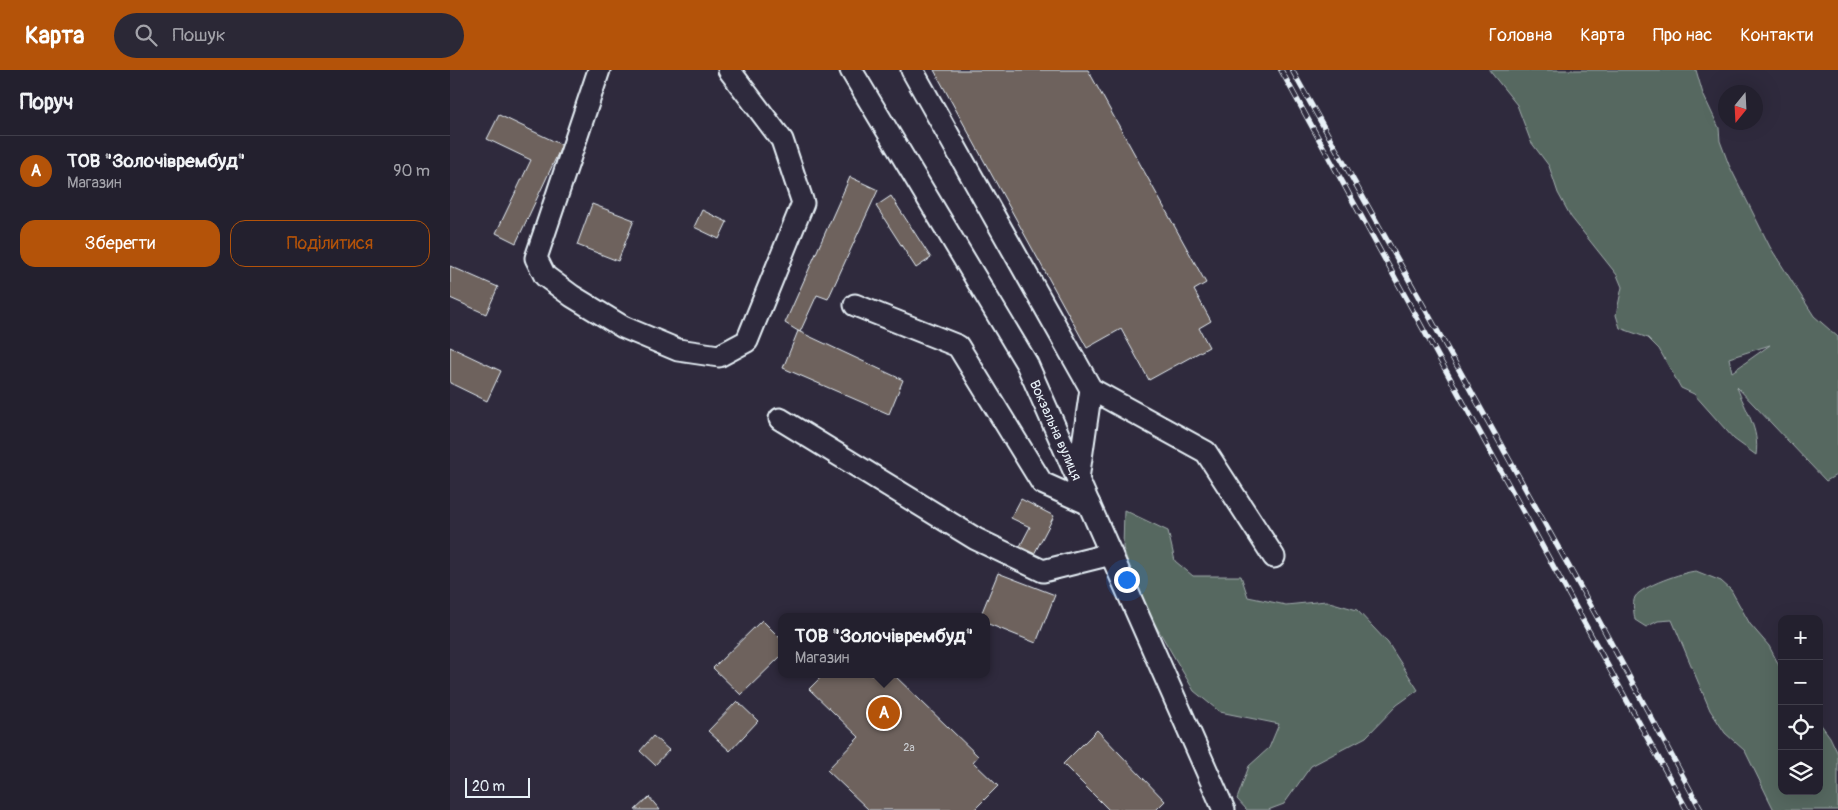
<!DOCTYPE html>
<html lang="uk">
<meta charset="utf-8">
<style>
body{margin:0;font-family:Pangolin,sans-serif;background:#2b2836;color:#f1f3f6}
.controls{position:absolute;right:15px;bottom:15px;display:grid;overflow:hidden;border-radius:10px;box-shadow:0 5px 20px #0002}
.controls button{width:45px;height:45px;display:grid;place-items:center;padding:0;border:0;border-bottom:1px solid #403e4a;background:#23202e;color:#f1f3f6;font:25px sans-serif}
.compass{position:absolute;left:1268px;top:15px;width:45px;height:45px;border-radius:50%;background:#23202e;box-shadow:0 5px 20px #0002;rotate:198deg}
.scale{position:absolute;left:15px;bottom:12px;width:65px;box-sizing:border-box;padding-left:5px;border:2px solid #e8f1f8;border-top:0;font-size:14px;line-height:18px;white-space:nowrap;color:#e8f1f8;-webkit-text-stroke:4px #2f2a3d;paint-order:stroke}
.you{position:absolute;left:676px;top:509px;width:18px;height:18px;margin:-12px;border:4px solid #fff;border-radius:50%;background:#1a73e8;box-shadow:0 0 0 8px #1a73e833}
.badge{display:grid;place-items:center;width:32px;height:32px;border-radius:50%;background:#b45309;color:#fff;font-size:16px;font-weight:700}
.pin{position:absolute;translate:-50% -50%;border:2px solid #fff;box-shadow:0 1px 5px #0006}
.popup{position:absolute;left:328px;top:543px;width:212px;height:65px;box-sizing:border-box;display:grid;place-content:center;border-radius:10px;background:#23202e;filter:drop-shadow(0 1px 4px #0005);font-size:16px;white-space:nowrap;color:#a3a3aa}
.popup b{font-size:19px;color:#f1f3f6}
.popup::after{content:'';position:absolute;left:50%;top:100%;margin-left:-10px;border:10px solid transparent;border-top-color:#23202e}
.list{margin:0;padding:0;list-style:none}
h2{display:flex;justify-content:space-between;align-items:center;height:65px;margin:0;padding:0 20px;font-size:21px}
h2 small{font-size:16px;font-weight:400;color:#a3a3aa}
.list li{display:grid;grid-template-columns:32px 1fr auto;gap:15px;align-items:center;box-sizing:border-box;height:70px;padding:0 20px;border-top:1px solid #403e4a}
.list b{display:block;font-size:19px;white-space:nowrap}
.list p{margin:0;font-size:16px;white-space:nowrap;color:#a3a3aa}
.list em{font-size:16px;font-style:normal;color:#a3a3aa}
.actions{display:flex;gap:10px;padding:15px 20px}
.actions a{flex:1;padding:11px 0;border:1px solid #b45309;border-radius:15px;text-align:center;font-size:18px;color:#b45309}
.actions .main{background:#b45309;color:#fff}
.icon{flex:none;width:28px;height:28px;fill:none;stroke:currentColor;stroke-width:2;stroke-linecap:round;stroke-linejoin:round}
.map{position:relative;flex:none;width:1388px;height:740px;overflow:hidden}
header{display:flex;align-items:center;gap:30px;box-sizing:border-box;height:70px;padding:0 25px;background:#b45309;color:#fff}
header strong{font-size:24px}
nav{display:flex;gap:28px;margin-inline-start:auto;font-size:18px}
.search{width:350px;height:45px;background:#2b2836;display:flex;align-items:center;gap:12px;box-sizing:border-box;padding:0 18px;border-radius:28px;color:#a3a3aa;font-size:19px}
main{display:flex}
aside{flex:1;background:#23202e}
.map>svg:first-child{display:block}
</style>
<header>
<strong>Карта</strong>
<div class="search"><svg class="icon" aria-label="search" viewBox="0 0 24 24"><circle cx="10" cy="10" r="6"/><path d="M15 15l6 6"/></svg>Пошук</div>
<nav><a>Головна</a><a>Карта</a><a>Про нас</a><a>Контакти</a></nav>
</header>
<main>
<aside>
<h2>Поруч<small></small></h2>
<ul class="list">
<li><span class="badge">A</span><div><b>ТОВ &quot;Золочіврембуд&quot;</b><p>Магазин</p></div><em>90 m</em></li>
</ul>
<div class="actions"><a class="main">Зберегти</a><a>Поділитися</a></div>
</aside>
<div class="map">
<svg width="1388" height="740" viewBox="0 0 1388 740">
<rect width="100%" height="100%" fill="#2f2a3d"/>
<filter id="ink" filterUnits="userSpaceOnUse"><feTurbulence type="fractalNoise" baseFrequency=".02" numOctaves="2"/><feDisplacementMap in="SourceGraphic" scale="10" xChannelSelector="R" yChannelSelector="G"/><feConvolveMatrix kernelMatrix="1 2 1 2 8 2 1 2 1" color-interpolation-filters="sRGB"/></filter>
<g filter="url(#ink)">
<g fill="#576860" stroke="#a0acac" fill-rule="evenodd">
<path d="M1039 0H1246L1253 24 1269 58 1270 71 1279 95 1320 177 1364 246 1388 267V404L1376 411 1287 317C1295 340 1310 359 1306 385L1284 369 1244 324 1231 318 1209 279 1198 268 1170 258 1166 245 1172 217 1167 205 1121 147 1108 123 1099 96 1081 72 1067 35ZM1320 275 1282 302 1279 288Z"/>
<polygon points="674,440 718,461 725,491 743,506 791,506 798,527 836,535 876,531 907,540 938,573 968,620 947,635 916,667 861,696 834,734 818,740 797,740 787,729 799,696 819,678 829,654 770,642 744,621 692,532 673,478"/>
<path d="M1246 501 1271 511 1281 520 1300 554 1319 576 1332 601V721H1369V652L1380 667 1388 684V740H1324L1295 681 1275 663 1260 640 1222 550 1208 551 1196 557 1185 550C1184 543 1182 534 1185 527 1192 516 1233 502 1246 501Z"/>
</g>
<g fill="#6e625d" stroke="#e8f1f8">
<polygon points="484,0 638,0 756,213 744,220 761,251 749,258 759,277 699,310 671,259 637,278"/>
<polygon points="49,45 112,75 66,173 46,163 81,90 37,69"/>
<polygon points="400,107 428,120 378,229 367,225 350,262 348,261 335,253"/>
<polygon points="441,126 481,188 466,198 426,136"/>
<polygon points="142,134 184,150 168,191 127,175"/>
<polygon points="252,140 277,152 269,169 244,157"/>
<polygon points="0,196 48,217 36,244 0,228"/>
<polygon points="348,261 453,310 439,344 333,298"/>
<polygon points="0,277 51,301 37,331 0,313"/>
<polygon points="571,429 604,446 582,488 568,480 580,457 561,448"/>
<polygon points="548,503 605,525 586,573 536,553 536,547 530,547"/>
<polygon points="312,550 332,570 332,585 291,625 263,598"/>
<polygon points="374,604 443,604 528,686 523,692 548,716 524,740 419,740 377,700 409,667 359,619"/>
<polygon points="287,631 308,651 280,681 258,661"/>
<polygon points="647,660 715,731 706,740 659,740 613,694"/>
<polygon points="203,666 219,680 205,695 190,681"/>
<polygon points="199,727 210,740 185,740"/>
</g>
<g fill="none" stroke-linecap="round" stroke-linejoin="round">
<defs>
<g id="minor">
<polyline points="149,0 86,188 95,206 122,226 173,257 228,280 269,286 297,271 353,133 332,70 279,0"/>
<polyline points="401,0 577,294 774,740"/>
<polyline points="462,0 641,319 756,382 824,487"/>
<polyline points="405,235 508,276 592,413 639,434"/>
<polyline points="330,349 526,469 593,501 661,484"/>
<polyline points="628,409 641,319"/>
</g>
</defs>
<use href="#minor" stroke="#e8f1f8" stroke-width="25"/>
<use href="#minor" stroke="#2f2a3d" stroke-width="21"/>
<defs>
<g id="rail">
<polyline points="831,0 1237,740"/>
<polyline points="842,0 1147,547 1251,740"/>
</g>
</defs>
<use href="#rail" stroke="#e8f1f8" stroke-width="5.5"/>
<use href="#rail" stroke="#2f2a3d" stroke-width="4" stroke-dasharray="11" stroke-linecap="butt"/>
</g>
</g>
<g text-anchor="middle" stroke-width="5" stroke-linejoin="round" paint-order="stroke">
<g font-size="11" fill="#cacdd1">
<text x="459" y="681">2а</text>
</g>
<g font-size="14" fill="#e8f1f8" stroke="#2f2a3d">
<text transform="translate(606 360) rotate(66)" y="5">Вокзальна вулиця</text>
</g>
</g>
</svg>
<div class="controls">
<button>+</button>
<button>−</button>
<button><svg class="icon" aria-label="locate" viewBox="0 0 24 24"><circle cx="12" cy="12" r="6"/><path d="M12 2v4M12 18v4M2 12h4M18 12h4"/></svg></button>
<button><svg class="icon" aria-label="layers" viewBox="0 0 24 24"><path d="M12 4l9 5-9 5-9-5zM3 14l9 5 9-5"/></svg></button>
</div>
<svg class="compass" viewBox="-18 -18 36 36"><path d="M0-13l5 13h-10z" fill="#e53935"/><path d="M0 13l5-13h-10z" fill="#a3a3aa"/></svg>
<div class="scale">20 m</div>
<div class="you"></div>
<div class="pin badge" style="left:434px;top:643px">A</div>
<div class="popup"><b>ТОВ &quot;Золочіврембуд&quot;</b>Магазин</div>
</div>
</main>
